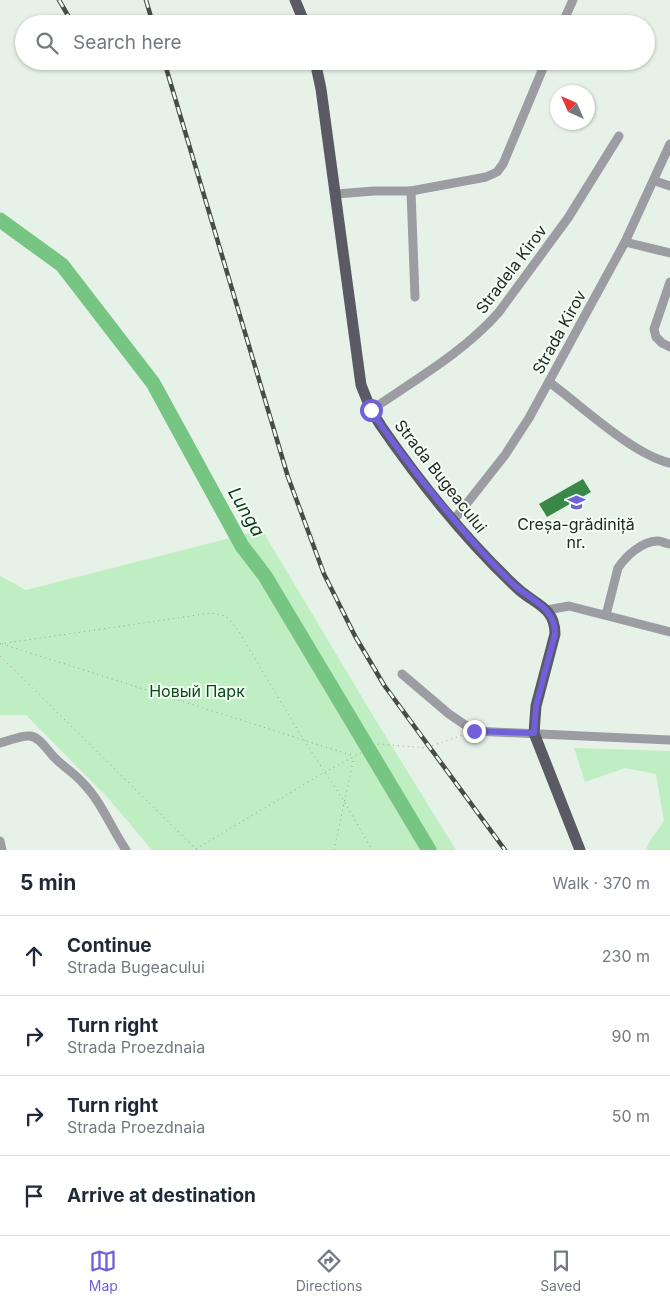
<!DOCTYPE html>
<meta charset="utf-8">
<style>
body{margin:0;font-family:Inter,sans-serif;background:#f6f6f7;color:#1f2937}
.compass{position:absolute;left:550px;top:85px;width:45px;height:45px;border-radius:50%;background:#fff;box-shadow:0 1px 4px #0004;rotate:315deg}
.stop{position:absolute;width:15px;height:15px;margin:-11px;border:4px solid #7061db;border-radius:50%;background:#fff}
.stop.end{background:#7061db;border-color:#fff;box-shadow:0 1px 5px #0008}
.list{margin:0;padding:0;list-style:none}
h2{display:flex;justify-content:space-between;align-items:center;height:65px;margin:0;padding:0 20px;font-size:21px}
h2 small{font-size:16px;font-weight:400;color:#747a83}
.list li{display:grid;grid-template-columns:32px 1fr auto;gap:15px;align-items:center;box-sizing:border-box;height:80px;padding:0 20px;border-top:1px solid #e0e1e3}
.list b{display:block;font-size:19px;white-space:nowrap}
.list p{margin:0;font-size:16px;white-space:nowrap;color:#747a83}
.list em{font-size:16px;font-style:normal;color:#747a83}
.icon{flex:none;width:28px;height:28px;fill:none;stroke:currentColor;stroke-width:2;stroke-linecap:round;stroke-linejoin:round}
.map{position:relative;flex:none;width:670px;height:850px;overflow:hidden}
.search{position:absolute;background:#fff;box-shadow:0 1px 4px #0004;left:15px;right:15px;top:15px;height:55px;display:flex;align-items:center;gap:12px;box-sizing:border-box;padding:0 18px;border-radius:28px;color:#747a83;font-size:19px}
.sheet{height:385px;background:#fff}
nav{display:flex;justify-content:space-around;align-items:center;box-sizing:border-box;height:70px;border-top:1px solid #e0e1e3;background:#fff;font-size:14px;color:#747a83}
nav a{display:grid;justify-items:center;gap:2px}
nav .on{color:#7061db}
.map>svg:first-child{display:block}
</style>
<div class="map">
<svg width="670" height="850" viewBox="0 0 670 850">
<rect width="100%" height="100%" fill="#e6f2e7"/>
<g fill="#beeec2">
<polygon points="262,530 375,719 456,850 152,850 107,797 26,715 0,715 0,576 26,590"/>
<polygon points="574,748 670,751 670,850 646,850 650,841 664,821 656,774 625,768 585,782"/>
</g>
<g fill="none" stroke-linecap="round" stroke-linejoin="round">
<polyline stroke="#77c582" stroke-width="15" points="0,220 62,265 153,383 242,546 265,576 429,850"/>
</g>
<polygon fill="#3a8848" points="583,479 591,492 547,517 539,504"/>
<g fill="none" stroke-linecap="round" stroke-linejoin="round">
<g stroke="#99a299" stroke-width="1" stroke-dasharray="1 4" stroke-linecap="butt">
<polyline points="0,644 211,613 226,616 238,630 303,739 344,801 372,850"/>
<polyline points="2,644 354,756"/>
<polyline points="0,656 197,850"/>
<polyline points="196,849 325,772 378,744 426,748 463,735"/>
<polyline points="334,850 354,757"/>
</g>
<g stroke="#9c9da3" stroke-width="9">
<polyline points="562,24 573,0"/>
<polyline points="655,181 670,186"/>
<polyline points="336,194 374,191 411,191"/>
<polyline points="625,242 670,253"/>
<polyline points="670,282 654,329 656,337 662,343 670,347"/>
<polyline points="415,297 411,191 486,177 497,172 503,164 546,61"/>
<path d="M549 382C582 406 632 454 670 463"/>
<path d="M371 410C415 380 464 352 499 312L568 218 619 136"/>
<polyline points="453,521 505,455 529,418 625,242 670,144"/>
<polyline points="547,610 569,606 670,632"/>
<path d="M606 615 618 568C626 556 642 541 658 541 662 541 666 544 670 544"/>
<polyline points="402,674 449,714 474,731 669,740"/>
<path d="M0 743C9 741 21 735 30 736 40 737 47 750 53 756 62 766 73 772 82 782 101 801 111 828 126 850"/>
<polyline points="0,841 2,850"/>
</g>
<g stroke="#5a5a65" stroke-width="11">
<polyline points="295,0 305,24"/>
<path d="M315 61 321 89 361 385 371 410 381 426C421 484 465 539 516 587 533 604 555 606 555 634L536 706 534 733 580 850"/>
</g>
<defs>
<g id="rail">
<polyline points="59,0 73,24"/>
<polyline points="146,0 153,24"/>
<polyline points="164,61 288,477 324,574 355,636 384,685 505,850"/>
</g>
</defs>
<use href="#rail" stroke="#474c47" stroke-width="4.5"/>
<use href="#rail" stroke="#f3fff4" stroke-width="2.5" stroke-dasharray="8" stroke-linecap="butt"/>
</g>
<g fill="none" stroke-linecap="round" stroke-linejoin="round">
<path stroke="#7061db" stroke-width="6" d="M371 410C386 434 403 456 420 478 450 516 479 551 513 584 531 601 555 606 555 634L536 706 534 733 474 731"/>
</g>
<defs>
<symbol id="school-bare" viewBox="-9 -9 18 18"><path d="M0-5L7-2L0 1L-7-2ZM-4 1L0 2.5L4 1V4Q0 6-4 4Z" fill="#7061db" stroke="#f3fff4" stroke-width="2.5" paint-order="stroke"/></symbol>
</defs>
<g fill-rule="evenodd">
<use href="#school-bare" x="564" y="490" width="25" height="25"/>
</g>
<g text-anchor="middle" stroke-width="4" stroke-linejoin="round" paint-order="stroke">
<g font-size="16" fill="#252925" stroke="#f3fff4">
<text transform="translate(511 269) rotate(-53)" y="6">Stradela Kirov</text>
<text transform="translate(559 332) rotate(-61)" y="6">Strada Kirov</text>
<text transform="translate(441 476) rotate(52)" y="6">Strada Bugeacului</text>
</g>
<g font-size="16" fill="#252925" stroke="#f3fff4">
<text x="576" y="530">Creșa-grădiniță<tspan x="576" dy="18">nr.</tspan></text>
</g>
<g font-size="16" fill="#10481d" stroke="#f3fff4">
<text x="197" y="697">Новый Парк</text>
</g>
<g font-size="18" font-style="italic" fill="#123318" stroke="#f3fff4">
<text transform="translate(246 512) rotate(60)" y="6">Lunga</text>
</g>
</g>
</svg>
<svg class="compass" viewBox="-18 -18 36 36"><path d="M0-13l5 13h-10z" fill="#e53935"/><path d="M0 13l5-13h-10z" fill="#747a83"/></svg>
<div class="stop" style="left:371px;top:410px"></div>
<div class="stop end" style="left:474px;top:731px"></div>
<div class="search"><svg class="icon" aria-label="search" viewBox="0 0 24 24"><circle cx="10" cy="10" r="6"/><path d="M15 15l6 6"/></svg>Search here</div>
</div>
<section class="sheet">
<h2>5 min<small>Walk · 370 m</small></h2>
<ul class="list">
<li><svg class="icon" aria-label="ahead" viewBox="0 0 24 24"><path d="M12 20V5M6 11l6-6 6 6"/></svg><div><b>Continue</b><p>Strada Bugeacului</p></div><em>230 m</em></li>
<li><svg class="icon" aria-label="right" viewBox="0 0 24 24"><path d="M7 20v-9h11M14 6l5 5-5 5"/></svg><div><b>Turn right</b><p>Strada Proezdnaia</p></div><em>90 m</em></li>
<li><svg class="icon" aria-label="right" viewBox="0 0 24 24"><path d="M7 20v-9h11M14 6l5 5-5 5"/></svg><div><b>Turn right</b><p>Strada Proezdnaia</p></div><em>50 m</em></li>
<li><svg class="icon" aria-label="arrive" viewBox="0 0 24 24"><path d="M6 21V4h12l-3 4 3 4H6"/></svg><div><b>Arrive at destination</b></div></li>
</ul>
</section>
<nav>
<a class="on"><svg class="icon" aria-label="map" viewBox="0 0 24 24"><path d="M3 6l6-2 6 2 6-2v14l-6 2-6-2-6 2zM9 4v14M15 6v14"/></svg>Map</a>
<a><svg class="icon" aria-label="directions" viewBox="0 0 24 24"><path d="M12 3l9 9-9 9-9-9zM9 14v-3h6M13 9l2 2-2 2"/></svg>Directions</a>
<a><svg class="icon" aria-label="saved" viewBox="0 0 24 24"><path d="M7 4h10v16l-5-4-5 4z"/></svg>Saved</a>
</nav>
